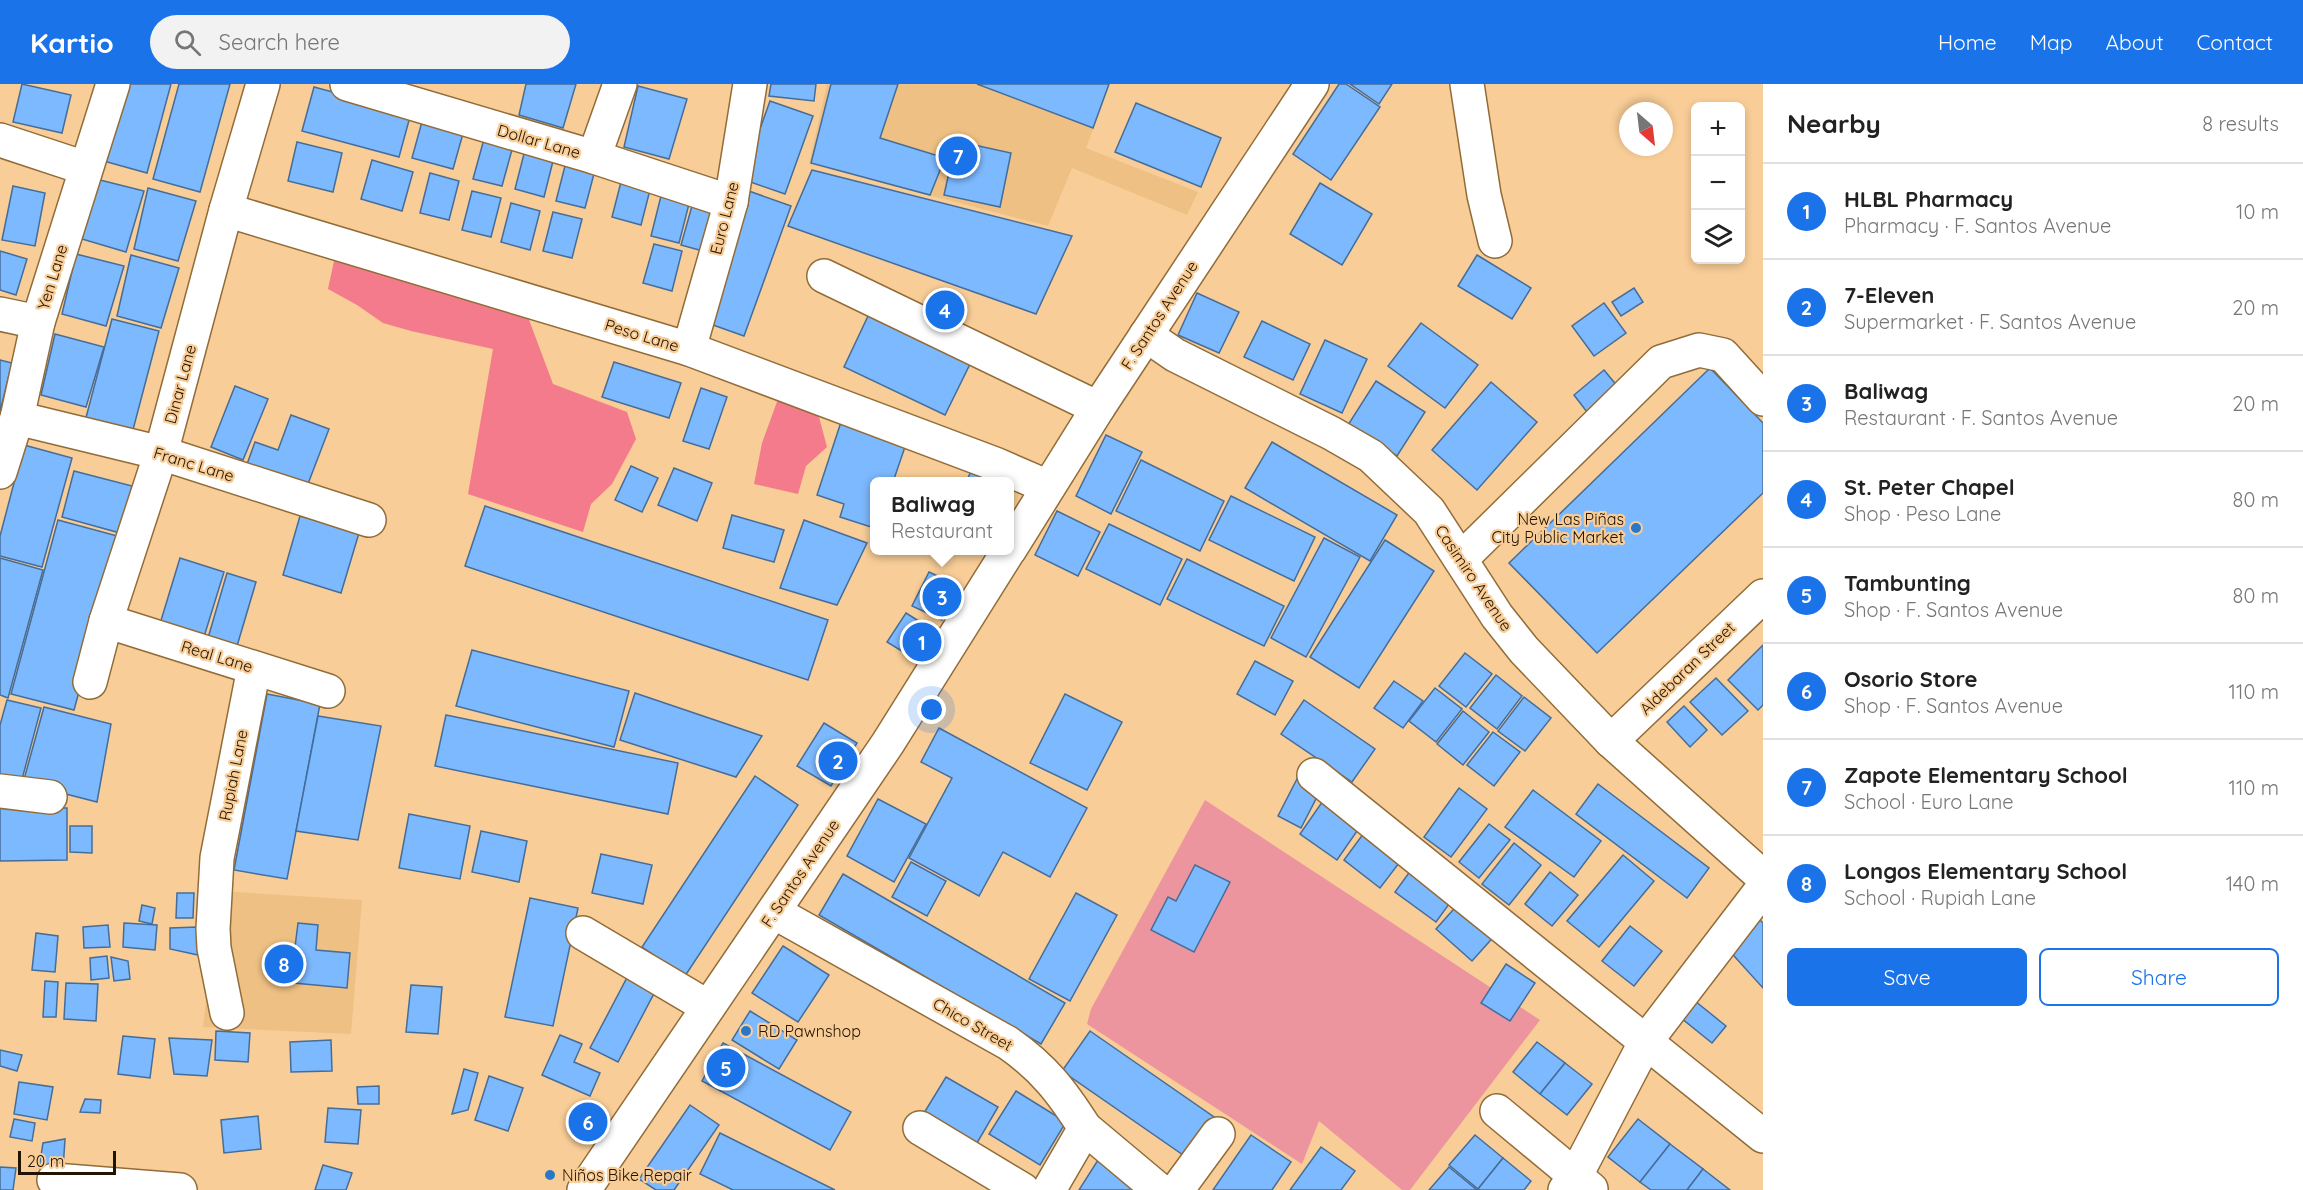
<!DOCTYPE html>
<meta charset="utf-8">
<style>
body{margin:0;font-family:Quicksand,sans-serif;background:#f2f2f2;color:#222}
.controls{position:absolute;right:18px;top:18px;display:grid;overflow:hidden;border-radius:9px;box-shadow:0 3px 9px #0003}
.controls button{width:54px;height:54px;display:grid;place-items:center;padding:0;border:0;border-bottom:2px solid #e0e0e0;background:#fff;color:#222;font:30px sans-serif}
.compass{position:absolute;left:1619px;top:18px;width:54px;height:54px;border-radius:50%;background:#fff;box-shadow:0 3px 9px #0003;rotate:152deg}
.scale{position:absolute;left:18px;bottom:15px;width:98px;box-sizing:border-box;padding-left:6px;border:3px solid #231301;border-top:0;font-size:16px;line-height:21px;white-space:nowrap;color:#231301;-webkit-text-stroke:4px #f8cd97;paint-order:stroke}
.you{position:absolute;left:932px;top:626px;width:21px;height:21px;margin:-15px;border:4px solid #fff;border-radius:50%;background:#1a73e8;box-shadow:0 0 0 9px #1a73e833}
.badge{display:grid;place-items:center;width:39px;height:39px;border-radius:50%;background:#1a73e8;color:#fff;font-size:20px;font-weight:700}
.pin{position:absolute;translate:-50% -50%;border:3px solid #fff;box-shadow:0 2px 6px #0006}
.popup{position:absolute;left:870px;top:393px;width:144px;height:78px;box-sizing:border-box;display:grid;place-content:center;border-radius:9px;background:#fff;filter:drop-shadow(0 2px 4px #0005);font-size:20px;white-space:nowrap;color:#767676}
.popup b{font-size:22px;color:#222}
.popup::after{content:'';position:absolute;left:50%;top:100%;margin-left:-12px;border:12px solid transparent;border-top-color:#fff}
.list{margin:0;padding:0;list-style:none}
h2{display:flex;justify-content:space-between;align-items:center;height:78px;margin:0;padding:0 24px;font-size:26px}
h2 small{font-size:20px;font-weight:400;color:#767676}
.list li{display:grid;grid-template-columns:39px 1fr auto;gap:18px;align-items:center;box-sizing:border-box;height:96px;padding:0 24px;border-top:2px solid #e0e0e0}
.list b{display:block;font-size:22px;white-space:nowrap}
.list p{margin:0;font-size:20px;white-space:nowrap;color:#767676}
.list em{font-size:20px;font-style:normal;color:#767676}
.actions{display:flex;gap:12px;padding:18px 24px}
.actions a{flex:1;padding:14px 0;border:2px solid #1a73e8;border-radius:9px;text-align:center;font-size:21px;color:#1a73e8}
.actions .main{background:#1a73e8;color:#fff}
.icon{flex:none;width:33px;height:33px;fill:none;stroke:currentColor;stroke-width:2;stroke-linecap:round;stroke-linejoin:round}
.map{position:relative;flex:none;width:1763px;height:1106px;overflow:hidden}
header{display:flex;align-items:center;gap:36px;box-sizing:border-box;height:84px;padding:0 30px;background:#1a73e8;color:#fff}
header strong{font-size:28px}
nav{display:flex;gap:33px;margin-inline-start:auto;font-size:21px}
.search{width:420px;height:54px;background:#f2f2f2;display:flex;align-items:center;gap:15px;box-sizing:border-box;padding:0 21px;border-radius:33px;color:#767676;font-size:22px}
main{display:flex}
aside{flex:1;background:#fff}
.map>svg:first-child{display:block}
</style>
<header>
<strong>Kartio</strong>
<div class="search"><svg class="icon" aria-label="search" viewBox="0 0 24 24"><circle cx="10" cy="10" r="6"/><path d="M15 15l6 6"/></svg>Search here</div>
<nav><a>Home</a><a>Map</a><a>About</a><a>Contact</a></nav>
</header>
<main>
<div class="map">
<svg width="1763" height="1106" viewBox="0 0 1763 1106">
<rect width="100%" height="100%" fill="#f8cd97"/>
<g fill="#efc083">
<polygon points="827,0 1110,0 1086,64 1198,108 1187,131 1072,84 1048,142 809,80"/>
<polygon points="219,807 362,816 351,950 203,943"/>
</g>
<polygon fill="#ed959e" points="1205,716 1540,936 1410,1106 1402,1106 1319,1037 1302,1080 1087,940 1091,925"/>
<g fill="#f37b8c">
<polygon points="336,168 525,225 553,300 627,328 636,355 612,400 591,420 583,448 468,410 493,265 411,247 383,239 357,221 328,205"/>
<polygon points="778,315 816,322 827,363 806,382 798,410 754,400 762,359"/>
</g>
<g fill="#7db9fe" stroke="#456d9a" stroke-width="1.5">
<polygon points="22,0 71,11 62,49 13,38"/>
<polygon points="120,0 171,0 147,89 100,76"/>
<polygon points="179,0 230,0 200,108 153,95"/>
<polygon points="526,0 576,0 563,44 519,31"/>
<polygon points="771,0 816,0 814,17 769,12"/>
<polygon points="831,0 898,0 880,54 945,74 930,111 811,79"/>
<polygon points="977,0 1109,0 1093,44"/>
<polygon points="1339,0 1346,0 1380,23 1331,96 1293,70"/>
<polygon points="1350,0 1392,0 1379,20"/>
<polygon points="638,2 687,15 669,75 624,63"/>
<polygon points="314,3 411,29 399,73 302,47"/>
<polygon points="770,17 813,32 785,110 742,95"/>
<polygon points="1136,19 1221,54 1201,103 1115,68"/>
<polygon points="423,34 464,46 453,85 412,74"/>
<polygon points="484,55 513,62 502,102 473,95"/>
<polygon points="956,57 1011,69 1000,123 944,111"/>
<polygon points="297,58 342,69 333,108 288,97"/>
<polygon points="525,66 554,73 544,113 515,105"/>
<polygon points="372,76 413,88 402,127 361,115"/>
<polygon points="566,78 595,86 585,124 556,117"/>
<polygon points="812,86 1072,152 1036,230 788,142"/>
<polygon points="430,89 459,97 449,136 420,129"/>
<polygon points="622,94 651,102 641,141 612,133"/>
<polygon points="96,95 144,107 126,168 82,155"/>
<polygon points="1320,99 1372,130 1342,181 1290,150"/>
<polygon points="13,102 45,109 35,162 2,156"/>
<polygon points="148,104 196,117 178,177 134,165"/>
<polygon points="746,106 791,122 744,252 699,236"/>
<polygon points="472,107 501,114 491,153 462,146"/>
<polygon points="661,112 689,120 679,159 651,152"/>
<polygon points="511,119 540,127 530,166 501,158"/>
<polygon points="692,122 720,129 710,169 681,161"/>
<polygon points="553,128 582,135 572,174 543,167"/>
<polygon points="654,160 682,167 672,207 643,199"/>
<polygon points="0,167 27,175 16,211 0,206"/>
<polygon points="76,170 124,182 106,242 62,230"/>
<polygon points="131,171 179,184 161,244 117,232"/>
<polygon points="1477,171 1531,204 1512,235 1458,202"/>
<polygon points="1634,204 1643,218 1621,232 1612,218"/>
<polygon points="1197,209 1239,228 1219,269 1178,251"/>
<polygon points="1604,219 1626,249 1594,272 1572,242"/>
<polygon points="869,230 971,278 945,331 844,283"/>
<polygon points="112,235 159,247 130,357 83,345"/>
<polygon points="1262,237 1310,260 1293,296 1244,273"/>
<polygon points="1421,239 1478,281 1445,324 1388,282"/>
<polygon points="55,250 104,263 86,323 41,311"/>
<polygon points="1325,256 1367,275 1342,329 1300,310"/>
<polygon points="0,276 12,279 0,328"/>
<polygon points="614,278 681,299 669,334 602,313"/>
<polygon points="1710,284 1763,339 1763,409 1597,569 1509,479"/>
<polygon points="1604,286 1618,303 1587,328 1574,311"/>
<polygon points="1376,297 1425,328 1397,372 1348,341"/>
<polygon points="1491,298 1537,338 1477,406 1432,366"/>
<polygon points="235,302 268,315 243,376 211,363"/>
<polygon points="701,304 727,313 709,365 683,357"/>
<polygon points="291,331 329,345 306,405 246,383 255,358 278,366"/>
<polygon points="842,335 907,357 893,398 874,398 874,444 840,433 844,420 817,411"/>
<polygon points="1106,351 1142,368 1111,430 1076,412"/>
<polygon points="1272,358 1397,431 1370,477 1245,404"/>
<polygon points="24,361 72,374 42,483 0,472 0,452"/>
<polygon points="1141,376 1224,417 1200,467 1116,427"/>
<polygon points="974,381 1008,398 966,398"/>
<polygon points="631,382 658,394 642,428 615,416"/>
<polygon points="674,384 712,399 697,437 658,421"/>
<polygon points="74,387 132,402 120,449 62,433"/>
<polygon points="1231,412 1315,453 1294,497 1209,456"/>
<polygon points="485,422 828,536 808,596 465,482"/>
<polygon points="1057,427 1100,448 1078,492 1035,471"/>
<polygon points="732,431 784,446 774,478 723,464"/>
<polygon points="300,432 359,449 341,509 283,491"/>
<polygon points="58,436 121,453 74,626 11,610"/>
<polygon points="804,436 867,459 837,521 780,504"/>
<polygon points="1109,440 1182,475 1160,521 1086,485"/>
<polygon points="1324,454 1360,473 1306,573 1271,554"/>
<polygon points="1385,456 1434,487 1359,604 1310,573"/>
<polygon points="0,474 43,486 8,614 0,611"/>
<polygon points="180,474 224,488 203,556 159,543"/>
<polygon points="1187,475 1284,522 1264,562 1167,515"/>
<polygon points="929,488 959,502 942,536 912,522"/>
<polygon points="227,489 256,498 237,562 208,554"/>
<polygon points="906,529 936,548 918,577 887,558"/>
<polygon points="1763,561 1763,621 1758,626 1728,596"/>
<polygon points="472,566 629,607 614,663 456,622"/>
<polygon points="1465,569 1492,590 1466,623 1439,602"/>
<polygon points="1255,577 1293,597 1275,631 1237,610"/>
<polygon points="1496,591 1522,612 1497,645 1470,624"/>
<polygon points="1716,594 1748,627 1722,651 1690,618"/>
<polygon points="1394,597 1423,617 1403,644 1374,624"/>
<polygon points="1435,604 1462,625 1436,658 1409,637"/>
<polygon points="635,609 762,652 736,693 620,656"/>
<polygon points="267,610 320,620 287,795 234,786"/>
<polygon points="1065,610 1122,638 1087,706 1030,679"/>
<polygon points="1524,613 1551,634 1525,667 1498,647"/>
<polygon points="7,616 41,624 21,699 0,693 0,641"/>
<polygon points="1304,616 1375,665 1352,698 1281,650"/>
<polygon points="1684,622 1707,646 1690,663 1667,638"/>
<polygon points="44,623 111,640 97,718 23,699"/>
<polygon points="1463,627 1489,648 1463,681 1437,660"/>
<polygon points="446,631 678,679 668,730 435,682"/>
<polygon points="318,632 381,642 358,756 296,747"/>
<polygon points="824,639 857,659 831,702 797,682"/>
<polygon points="939,644 1087,724 1050,793 1003,768 979,812 909,774 952,694 921,678"/>
<polygon points="1493,648 1520,668 1494,702 1467,681"/>
<polygon points="755,692 798,721 685,892 642,863"/>
<polygon points="1297,695 1320,707 1301,744 1278,732"/>
<polygon points="1598,700 1709,784 1687,814 1576,730"/>
<polygon points="1459,704 1487,725 1451,773 1424,753"/>
<polygon points="1533,706 1601,757 1574,793 1505,743"/>
<polygon points="1327,711 1364,737 1337,776 1300,750"/>
<polygon points="878,715 926,740 894,798 847,772"/>
<polygon points="0,724 67,724 67,776 0,777"/>
<polygon points="409,730 470,742 460,795 399,784"/>
<polygon points="1489,740 1510,756 1479,794 1459,778"/>
<polygon points="70,742 92,742 92,769 70,768"/>
<polygon points="1369,742 1406,770 1380,804 1344,776"/>
<polygon points="481,747 527,757 519,798 472,788"/>
<polygon points="1514,759 1541,781 1509,821 1482,800"/>
<polygon points="601,770 652,781 643,820 592,809"/>
<polygon points="1623,771 1654,797 1599,863 1567,837"/>
<polygon points="911,778 946,797 927,832 892,813"/>
<polygon points="1195,781 1230,798 1194,868 1151,846 1168,813 1176,817"/>
<polygon points="1411,786 1452,816 1436,838 1395,808"/>
<polygon points="1550,788 1578,811 1552,842 1525,820"/>
<polygon points="843,790 1065,919 1041,960 819,831"/>
<polygon points="177,809 194,809 193,834 176,834"/>
<polygon points="1076,809 1117,831 1070,917 1029,895"/>
<polygon points="530,814 578,824 553,942 505,933"/>
<polygon points="1461,817 1497,849 1472,877 1436,845"/>
<polygon points="142,821 155,824 152,840 139,837"/>
<polygon points="1758,834 1763,839 1763,904 1726,863"/>
<polygon points="124,839 157,841 155,866 123,863"/>
<polygon points="298,839 318,841 316,866 350,869 347,904 283,898 287,862 295,863"/>
<polygon points="108,841 110,863 84,864 83,843"/>
<polygon points="1630,842 1662,867 1634,902 1602,877"/>
<polygon points="197,843 198,871 170,865 170,844"/>
<polygon points="36,849 58,852 55,888 32,886"/>
<polygon points="783,862 829,891 798,938 752,909"/>
<polygon points="107,872 109,894 91,896 90,874"/>
<polygon points="111,873 128,877 130,895 114,897"/>
<polygon points="1506,880 1535,899 1510,937 1481,919"/>
<polygon points="631,886 659,900 618,978 590,964"/>
<polygon points="45,897 58,898 56,933 43,933"/>
<polygon points="66,899 98,900 96,937 64,935"/>
<polygon points="411,901 442,903 438,950 406,948"/>
<polygon points="1690,913 1726,942 1712,959 1676,930"/>
<polygon points="750,927 797,956 779,985 732,956"/>
<polygon points="216,947 250,949 248,978 215,976"/>
<polygon points="1090,947 1214,1033 1186,1073 1062,987"/>
<polygon points="560,951 582,960 574,978 600,989 590,1012 542,991"/>
<polygon points="123,952 155,955 150,994 118,990"/>
<polygon points="169,954 212,956 207,992 174,990"/>
<polygon points="331,956 332,987 291,988 290,958"/>
<polygon points="1537,958 1565,979 1540,1010 1513,988"/>
<polygon points="723,959 851,1028 830,1066 702,997"/>
<polygon points="0,966 22,971 17,987 0,982"/>
<polygon points="1565,979 1592,1000 1567,1031 1540,1010"/>
<polygon points="464,985 478,989 468,1026 452,1030"/>
<polygon points="489,992 523,1004 508,1047 475,1036"/>
<polygon points="946,993 998,1023 977,1059 924,1029"/>
<polygon points="19,998 53,1003 47,1036 14,1030"/>
<polygon points="379,1002 379,1020 358,1020 357,1003"/>
<polygon points="1016,1007 1066,1038 1040,1081 989,1050"/>
<polygon points="85,1015 101,1016 100,1029 80,1028"/>
<polygon points="690,1021 719,1041 674,1106 656,1106 639,1095"/>
<polygon points="328,1024 361,1026 358,1060 325,1058"/>
<polygon points="258,1032 261,1065 224,1069 221,1036"/>
<polygon points="14,1035 35,1039 32,1057 10,1053"/>
<polygon points="1638,1035 1670,1060 1640,1098 1608,1073"/>
<polygon points="720,1049 835,1106 733,1106 700,1090"/>
<polygon points="1251,1051 1291,1078 1272,1106 1213,1106"/>
<polygon points="1475,1051 1503,1074 1478,1105 1449,1081"/>
<polygon points="65,1055 63,1085 39,1084 43,1059"/>
<polygon points="1670,1060 1703,1085 1687,1106 1651,1106 1640,1098"/>
<polygon points="1321,1063 1355,1087 1341,1106 1290,1106"/>
<polygon points="1503,1074 1531,1097 1524,1106 1480,1106 1478,1105"/>
<polygon points="1098,1076 1143,1106 1079,1106"/>
<polygon points="323,1081 352,1089 346,1106 315,1106"/>
<polygon points="0,1083 16,1084 13,1106 0,1106"/>
<polygon points="1449,1083 1477,1106 1429,1106"/>
<polygon points="1703,1085 1730,1106 1687,1106"/>
</g>
<g fill="none" stroke-linecap="round" stroke-linejoin="round">
<defs>
<g id="minor">
<polyline points="347,0 594,73 731,118"/>
<polyline points="1467,0 1484,111 1495,157"/>
<polyline points="0,56 85,84"/>
<polyline points="594,73 620,0"/>
<polyline points="226,126 689,265 995,380 1048,403"/>
<polyline points="824,192 1098,324"/>
<polyline points="0,230 38,238"/>
<polyline points="1146,251 1175,271 1331,349 1371,372 1429,427 1497,532 1524,566 1611,657 1763,793"/>
<polyline points="689,265 731,118 750,0"/>
<polyline points="17,334 161,369 369,436"/>
<polyline points="0,388 17,334 38,238 113,0"/>
<polyline points="1010,465 1098,324 1312,0"/>
<polyline points="1461,475 1661,278 1699,266 1723,271 1763,315"/>
<polyline points="106,537 328,607"/>
<polyline points="90,598 106,537 161,369 226,126 263,0"/>
<polyline points="1611,657 1763,512"/>
<polyline points="1314,691 1763,1052"/>
<polyline points="0,707 50,713"/>
<path d="M774 828 1008 959C1044 984 1062 1008 1085 1044L1049 1106"/>
<polyline points="583,849 708,923"/>
<polyline points="227,929 214,864 213,845 217,774 254,584"/>
<polyline points="1497,1027 1591,1105"/>
<polyline points="920,1044 1023,1106"/>
<polyline points="1085,1044 1159,1106"/>
<polyline points="54,1096 180,1106"/>
<polyline points="584,1106 888,659 1009,466"/>
<polyline points="1177,1106 1218,1050"/>
<polyline points="1565,1106 1576,1091 1646,957 1763,804"/>
</g>
</defs>
<use href="#minor" stroke="#926c38" stroke-width="36"/>
<use href="#minor" stroke="#fff" stroke-width="33"/>
</g>
<g fill="#2b77c7" stroke="#f8cd97" stroke-width="2">
<circle cx="1636" cy="444" r="6"/>
<circle cx="746" cy="947" r="6"/>
<circle cx="550" cy="1091" r="6"/>
</g>
<g text-anchor="middle" stroke-width="4.5" stroke-linejoin="round" paint-order="stroke">
<g font-size="16" fill="#231301" stroke="#f8cd97">
<text transform="translate(539 57) rotate(16)" y="6">Dollar Lane</text>
<text transform="translate(724 134) rotate(-76)" y="6">Euro Lane</text>
<text transform="translate(52 193) rotate(-73)" y="6">Yen Lane</text>
<text transform="translate(1159 231) rotate(-57)" y="6">F. Santos Avenue</text>
<text transform="translate(642 251) rotate(17)" y="6">Peso Lane</text>
<text transform="translate(180 300) rotate(-75)" y="6">Dinar Lane</text>
<text transform="translate(194 380) rotate(17)" y="6">Franc Lane</text>
<text transform="translate(1474 494) rotate(56)" y="6">Casimiro Avenue</text>
<text transform="translate(217 572) rotate(17)" y="6">Real Lane</text>
<text transform="translate(1687 584) rotate(-44)" y="6">Aldebaran Street</text>
<text transform="translate(233 691) rotate(-79)" y="6">Rupiah Lane</text>
<text transform="translate(800 789) rotate(-56)" y="6">F. Santos Avenue</text>
<text transform="translate(973 940) rotate(30)" y="6">Chico Street</text>
</g>
<g font-size="16" fill="#231301" stroke="#f8cd97" text-anchor="start">
<text x="1624" y="441" text-anchor="end">New Las Piñas<tspan x="1624" dy="18">City Public Market</tspan></text>
<text x="758" y="953">RD Pawnshop</text>
<text x="562" y="1097">Niños Bike Repair</text>
</g>
</g>
</svg>
<div class="controls">
<button>+</button>
<button>−</button>
<button><svg class="icon" aria-label="layers" viewBox="0 0 24 24"><path d="M12 4l9 5-9 5-9-5zM3 14l9 5 9-5"/></svg></button>
</div>
<svg class="compass" viewBox="-18 -18 36 36"><path d="M0-13l5 13h-10z" fill="#e53935"/><path d="M0 13l5-13h-10z" fill="#767676"/></svg>
<div class="scale">20 m</div>
<div class="you"></div>
<div class="pin badge" style="left:922px;top:558px">1</div>
<div class="pin badge" style="left:838px;top:677px">2</div>
<div class="pin badge" style="left:942px;top:513px">3</div>
<div class="popup"><b>Baliwag</b>Restaurant</div>
<div class="pin badge" style="left:945px;top:226px">4</div>
<div class="pin badge" style="left:726px;top:984px">5</div>
<div class="pin badge" style="left:588px;top:1038px">6</div>
<div class="pin badge" style="left:958px;top:72px">7</div>
<div class="pin badge" style="left:284px;top:880px">8</div>
</div>
<aside>
<h2>Nearby<small>8 results</small></h2>
<ul class="list">
<li><span class="badge">1</span><div><b>HLBL Pharmacy</b><p>Pharmacy · F. Santos Avenue</p></div><em>10 m</em></li>
<li><span class="badge">2</span><div><b>7-Eleven</b><p>Supermarket · F. Santos Avenue</p></div><em>20 m</em></li>
<li><span class="badge">3</span><div><b>Baliwag</b><p>Restaurant · F. Santos Avenue</p></div><em>20 m</em></li>
<li><span class="badge">4</span><div><b>St. Peter Chapel</b><p>Shop · Peso Lane</p></div><em>80 m</em></li>
<li><span class="badge">5</span><div><b>Tambunting</b><p>Shop · F. Santos Avenue</p></div><em>80 m</em></li>
<li><span class="badge">6</span><div><b>Osorio Store</b><p>Shop · F. Santos Avenue</p></div><em>110 m</em></li>
<li><span class="badge">7</span><div><b>Zapote Elementary School</b><p>School · Euro Lane</p></div><em>110 m</em></li>
<li><span class="badge">8</span><div><b>Longos Elementary School</b><p>School · Rupiah Lane</p></div><em>140 m</em></li>
</ul>
<div class="actions"><a class="main">Save</a><a>Share</a></div>
</aside>
</main>
